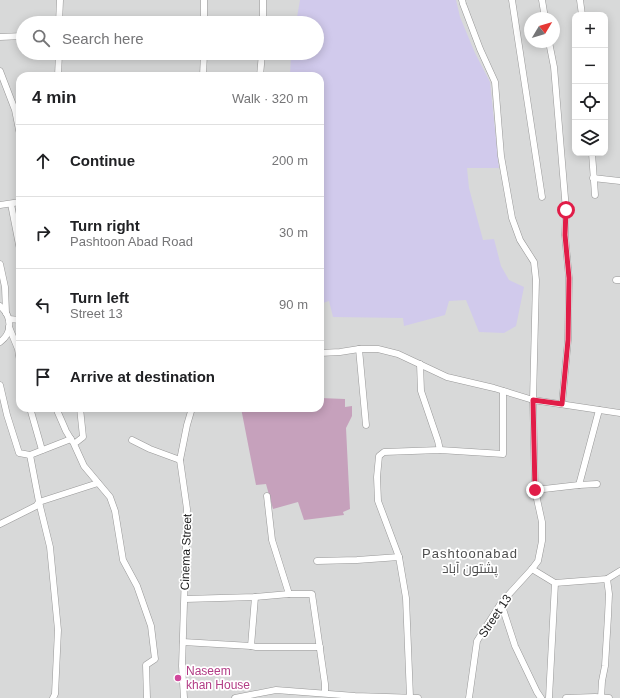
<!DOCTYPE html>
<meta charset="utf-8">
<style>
body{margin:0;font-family:Arial,Cairo,sans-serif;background:#f6f6f6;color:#202124}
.controls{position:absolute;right:12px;top:12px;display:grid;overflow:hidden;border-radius:8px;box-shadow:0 2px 10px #0003}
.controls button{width:36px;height:36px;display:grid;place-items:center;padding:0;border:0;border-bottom:1px solid #e0e0e0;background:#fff;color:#202124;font:20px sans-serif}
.compass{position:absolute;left:524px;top:12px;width:36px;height:36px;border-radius:50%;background:#fff;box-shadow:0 2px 10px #0003;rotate:52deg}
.stop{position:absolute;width:12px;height:12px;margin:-9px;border:3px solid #e11d48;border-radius:50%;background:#fff}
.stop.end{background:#e11d48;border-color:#fff;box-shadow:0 1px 4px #0008}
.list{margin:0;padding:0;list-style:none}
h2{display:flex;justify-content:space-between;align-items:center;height:52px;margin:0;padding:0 16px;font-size:17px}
h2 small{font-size:13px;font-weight:400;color:#757577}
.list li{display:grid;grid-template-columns:26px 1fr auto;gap:12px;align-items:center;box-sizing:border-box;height:72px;padding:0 16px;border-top:1px solid #e0e0e0}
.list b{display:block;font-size:15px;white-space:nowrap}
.list p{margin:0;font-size:13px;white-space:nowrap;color:#757577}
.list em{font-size:13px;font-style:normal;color:#757577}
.icon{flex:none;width:22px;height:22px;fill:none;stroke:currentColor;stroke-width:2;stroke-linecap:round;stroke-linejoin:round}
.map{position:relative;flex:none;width:620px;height:698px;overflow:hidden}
.search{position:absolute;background:#fff;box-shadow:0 2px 10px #0003;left:16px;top:16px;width:308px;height:44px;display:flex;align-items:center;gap:10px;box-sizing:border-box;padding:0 14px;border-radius:22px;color:#757577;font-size:15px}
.panel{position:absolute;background:#fff;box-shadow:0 2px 10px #0003;left:16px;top:72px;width:308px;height:340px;border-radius:12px}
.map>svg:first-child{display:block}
</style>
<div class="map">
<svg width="620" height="698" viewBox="0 0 620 698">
<rect width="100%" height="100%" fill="#e0e3ed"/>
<path fill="#d8d9d9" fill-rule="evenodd" d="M0 0H620V698H0ZM575 15H605V153H575ZM530 18H554V42H530ZM23 23H317V53H23ZM20 76H320V408H20Z"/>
<polygon fill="#d1caec" points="300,0 456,0 460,17 475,53 490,82 499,168 467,168 469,188 483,240 494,239 501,266 509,280 524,287 516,326 504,333 479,332 466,300 449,301 445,315 404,326 403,318 333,317 329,301 320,304 320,76 290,76 291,53 317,53 317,23 296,23"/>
<polygon fill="#c6a1bc" points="320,398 345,399 345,407 352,406 352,416 346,428 350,509 343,512 344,515 304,520 298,502 273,509 266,484 256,485 241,408 320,408"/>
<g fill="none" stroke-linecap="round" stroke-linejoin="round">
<defs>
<g id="minor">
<polyline points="204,0 204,23"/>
<polyline points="462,0 463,4 480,49 495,82 501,156 512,218 520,240 534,262 536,280 533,400 535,490 542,522 542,541 538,561 532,569 501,603 477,641 469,698"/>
<polyline points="512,0 542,197"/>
<polyline points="542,0 545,18"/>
<polyline points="580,0 582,15"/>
<polyline points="59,23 60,0"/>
<polyline points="263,23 263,0"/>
<polyline points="0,37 23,36"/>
<polyline points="549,42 554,67 566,210 565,235 569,278 568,340 562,404"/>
<polyline points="59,53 58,76 65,76"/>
<polyline points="0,71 15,110 20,135"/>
<polyline points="203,76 204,53"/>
<polyline points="260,76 262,53"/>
<polyline points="592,153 595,195"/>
<polyline points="593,178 620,181"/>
<polyline points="11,204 20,250"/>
<polyline points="0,205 20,202"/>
<polyline points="0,264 5,287 6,313"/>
<polyline points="616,280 620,280"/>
<path d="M0 306C12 316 13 333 0 342"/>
<polyline points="9,319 20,320"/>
<polyline points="9,327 18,349 20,362"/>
<polyline points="359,349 366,425"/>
<polyline points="320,353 340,352 359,349 378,349 398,354 447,377 494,388 533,400 620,413"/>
<polyline points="420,364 421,391 438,441 440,450"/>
<polyline points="0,385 7,415 19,453 30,455 71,439"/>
<polyline points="30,408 42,450"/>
<polyline points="56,408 66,431 72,441"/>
<polyline points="80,408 83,437 74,444 84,466 110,497 115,511 123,560 137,586 151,626 155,659 146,665 147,698"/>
<polyline points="132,440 150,449 180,460"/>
<polyline points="30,455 39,502 50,547 58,630 55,694 53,698"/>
<polyline points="579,485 599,410"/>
<polyline points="535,490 579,485 597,484"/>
<polyline points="267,496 272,540 289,594"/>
<polyline points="0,524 36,506 39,502 98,483"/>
<polyline points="317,561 357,560 399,557"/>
<polyline points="532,569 555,583 607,579 620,571"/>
<polyline points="185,599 255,597 289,594 312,594 325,684 325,693"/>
<polyline points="501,603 515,646 537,692 541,698"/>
<polyline points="183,642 251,646 256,647 320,647"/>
<polyline points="251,646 255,597"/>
<polyline points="410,697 406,598 399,557 378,501 377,477 379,456 384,452 440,450 503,454 503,391"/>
<polyline points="184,698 182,666 187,509 180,460 187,425 192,408"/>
<polyline points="235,698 276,690 355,696 418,698"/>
<polyline points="549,698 555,583"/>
<polyline points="566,698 595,697 609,698"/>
<polyline points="601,698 602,681 605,666 608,616 609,594 607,579"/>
</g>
</defs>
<use href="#minor" stroke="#989898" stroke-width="7"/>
<use href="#minor" stroke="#fff" stroke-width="6"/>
</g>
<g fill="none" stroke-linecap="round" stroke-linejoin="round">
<polyline stroke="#e11d48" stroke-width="5" points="535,490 533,400 562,404 568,340 569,278 565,235 566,210"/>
</g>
<circle fill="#d1479c" stroke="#fff" stroke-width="1.5" cx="178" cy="678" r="4"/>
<g text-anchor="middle" stroke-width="3.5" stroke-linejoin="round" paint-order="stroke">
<g font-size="12" fill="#1b1b1b" stroke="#fff">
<text transform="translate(186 552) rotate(-88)" y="4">Cinema Street</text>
<text transform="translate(495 616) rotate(-56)" y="4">Street 13</text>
</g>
<g font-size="12" fill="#b23c85" stroke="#fff" text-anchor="start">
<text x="186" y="675">Naseem<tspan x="186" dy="14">khan House</tspan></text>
</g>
<g font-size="13" letter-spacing="1" fill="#4e4e4e" stroke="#fff">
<text x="470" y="558">Pashtoonabad<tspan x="470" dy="15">پشتون آباد</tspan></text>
</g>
</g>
</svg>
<div class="controls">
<button>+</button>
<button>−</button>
<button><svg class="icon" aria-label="locate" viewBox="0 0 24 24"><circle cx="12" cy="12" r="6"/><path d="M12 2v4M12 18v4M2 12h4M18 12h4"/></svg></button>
<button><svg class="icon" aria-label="layers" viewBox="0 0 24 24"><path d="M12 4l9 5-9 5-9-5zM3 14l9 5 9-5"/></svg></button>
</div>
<svg class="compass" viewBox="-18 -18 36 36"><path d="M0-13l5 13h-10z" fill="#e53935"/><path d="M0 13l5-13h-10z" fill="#757577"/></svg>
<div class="stop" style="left:566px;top:210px"></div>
<div class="stop end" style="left:535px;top:490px"></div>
<div class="search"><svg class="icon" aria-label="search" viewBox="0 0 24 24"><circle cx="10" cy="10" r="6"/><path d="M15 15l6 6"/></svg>Search here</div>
<section class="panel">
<h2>4 min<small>Walk · 320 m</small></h2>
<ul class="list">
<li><svg class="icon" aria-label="ahead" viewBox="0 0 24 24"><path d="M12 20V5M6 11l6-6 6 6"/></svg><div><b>Continue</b></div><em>200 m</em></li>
<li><svg class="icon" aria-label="right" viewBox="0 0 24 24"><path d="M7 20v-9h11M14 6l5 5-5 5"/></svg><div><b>Turn right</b><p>Pashtoon Abad Road</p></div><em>30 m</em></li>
<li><svg class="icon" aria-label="left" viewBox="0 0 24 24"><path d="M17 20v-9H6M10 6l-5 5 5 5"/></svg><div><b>Turn left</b><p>Street 13</p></div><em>90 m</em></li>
<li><svg class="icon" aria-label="arrive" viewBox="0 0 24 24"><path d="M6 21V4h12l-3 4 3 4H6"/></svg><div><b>Arrive at destination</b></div></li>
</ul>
</section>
</div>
